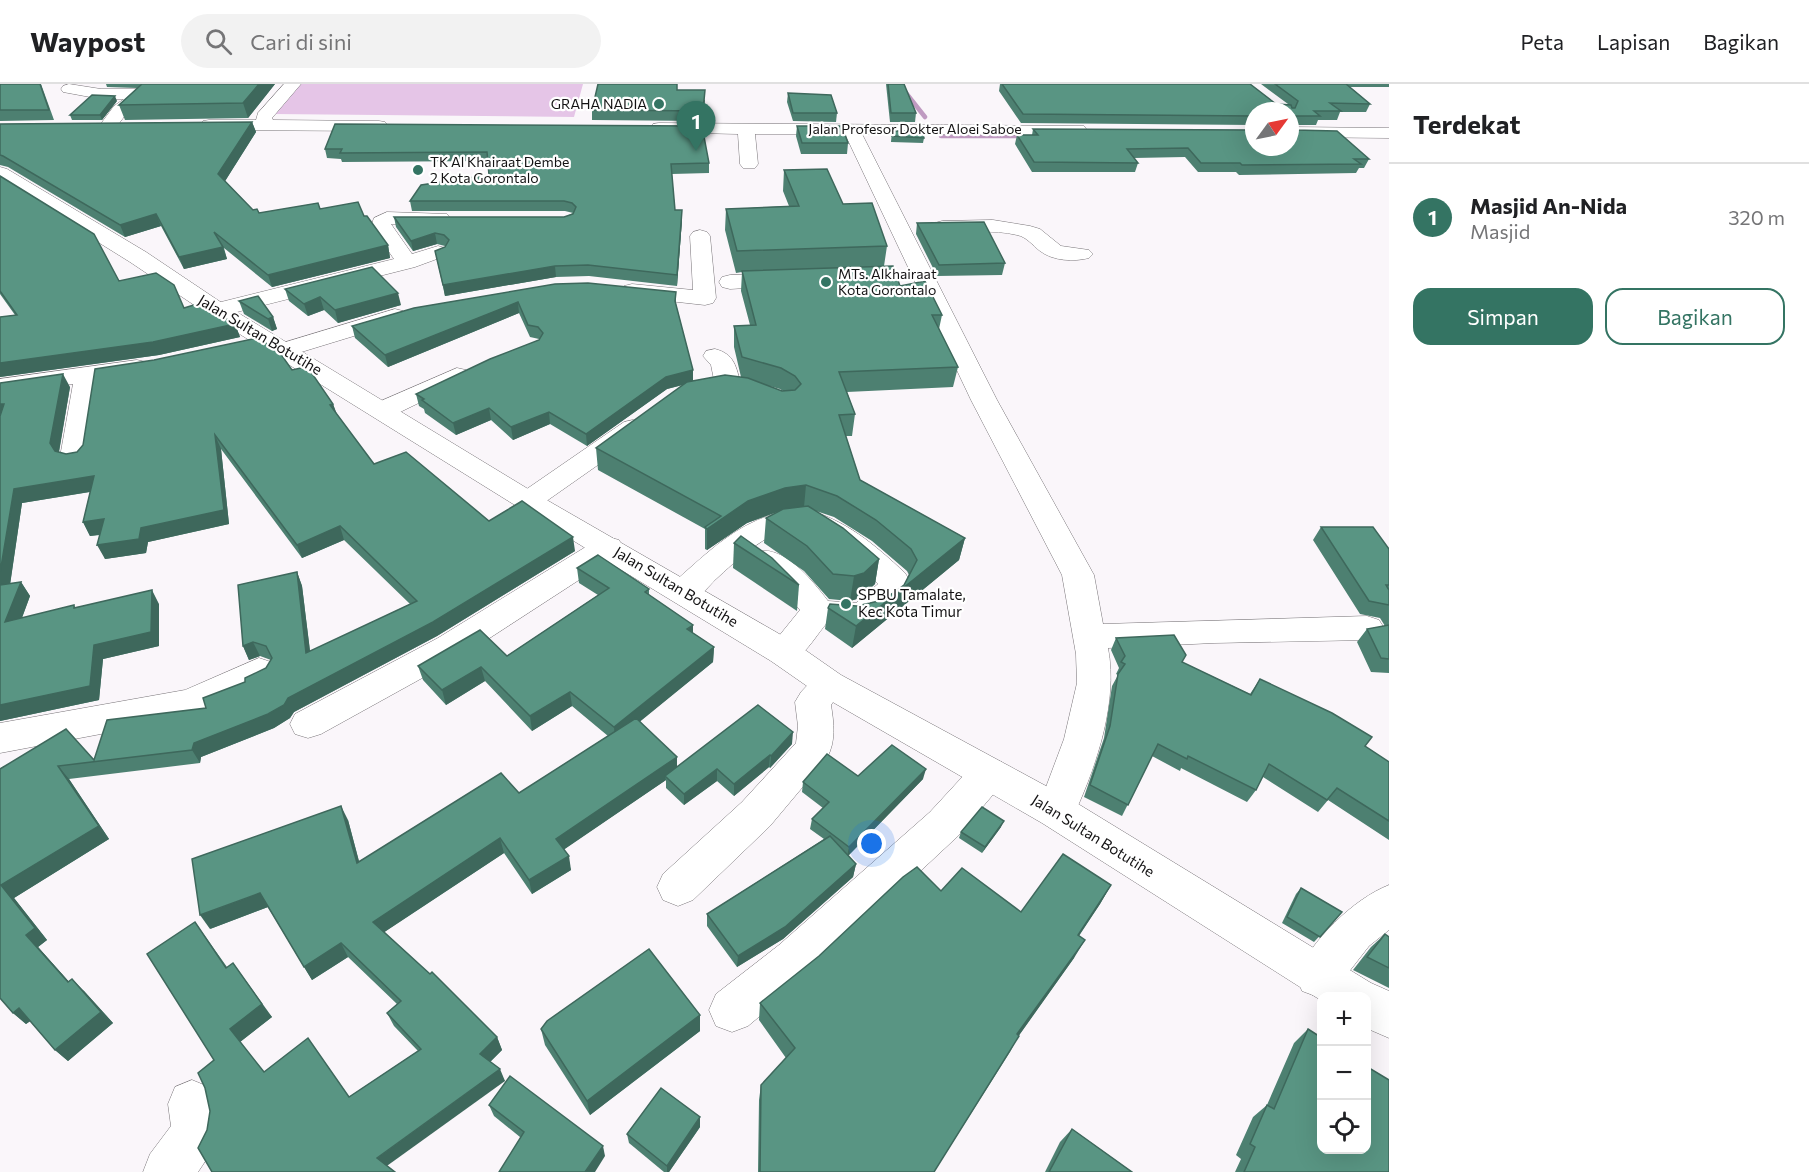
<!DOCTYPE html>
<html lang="id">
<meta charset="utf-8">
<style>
body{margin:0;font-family:Commissioner,sans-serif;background:#f2f2f2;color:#202124}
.controls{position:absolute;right:18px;bottom:18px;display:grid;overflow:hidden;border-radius:12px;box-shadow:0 6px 24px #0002}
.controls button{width:54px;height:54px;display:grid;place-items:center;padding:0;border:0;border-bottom:2px solid #e0e0e0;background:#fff;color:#202124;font:30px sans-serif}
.compass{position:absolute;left:1245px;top:18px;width:54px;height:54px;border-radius:50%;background:#fff;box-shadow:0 6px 24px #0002;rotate:57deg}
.you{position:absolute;left:872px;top:760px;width:21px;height:21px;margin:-15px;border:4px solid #fff;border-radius:50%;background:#1a73e8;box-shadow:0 0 0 9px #1a73e833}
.badge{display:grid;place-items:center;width:39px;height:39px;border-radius:50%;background:#347463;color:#fff;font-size:20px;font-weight:700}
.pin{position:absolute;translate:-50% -50px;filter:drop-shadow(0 2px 3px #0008)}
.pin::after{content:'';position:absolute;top:32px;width:21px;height:18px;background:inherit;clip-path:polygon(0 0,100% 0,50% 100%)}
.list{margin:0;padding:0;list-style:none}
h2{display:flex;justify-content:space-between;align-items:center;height:78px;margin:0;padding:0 24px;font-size:26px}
h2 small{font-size:20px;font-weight:400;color:#757577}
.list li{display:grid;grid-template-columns:39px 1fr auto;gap:18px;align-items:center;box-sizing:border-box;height:108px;padding:0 24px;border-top:2px solid #e0e0e0}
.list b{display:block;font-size:22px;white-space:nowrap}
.list p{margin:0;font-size:20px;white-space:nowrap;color:#757577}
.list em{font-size:20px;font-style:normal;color:#757577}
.actions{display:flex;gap:12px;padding:18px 24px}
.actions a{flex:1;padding:14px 0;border:2px solid #347463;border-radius:18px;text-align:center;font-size:21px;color:#347463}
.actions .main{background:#347463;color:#fff}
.icon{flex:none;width:33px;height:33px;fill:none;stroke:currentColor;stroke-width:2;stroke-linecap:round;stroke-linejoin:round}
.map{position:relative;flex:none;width:1389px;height:1088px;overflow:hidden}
header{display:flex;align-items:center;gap:36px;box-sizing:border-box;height:84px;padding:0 30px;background:#fff;border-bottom:2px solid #e0e0e0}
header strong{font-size:28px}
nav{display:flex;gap:33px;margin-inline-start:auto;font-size:21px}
.search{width:420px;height:54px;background:#f2f2f2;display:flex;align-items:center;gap:15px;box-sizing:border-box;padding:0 21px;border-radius:33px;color:#757577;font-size:22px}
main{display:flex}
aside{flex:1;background:#fff}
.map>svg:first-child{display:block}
</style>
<header>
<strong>Waypost</strong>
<div class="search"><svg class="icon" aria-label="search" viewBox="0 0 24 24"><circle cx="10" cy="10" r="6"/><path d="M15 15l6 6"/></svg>Cari di sini</div>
<nav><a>Peta</a><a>Lapisan</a><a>Bagikan</a></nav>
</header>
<main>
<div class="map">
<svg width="1389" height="1088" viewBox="0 0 1389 1088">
<rect width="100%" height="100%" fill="#faf6fa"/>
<polygon fill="#e5c5e7" points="298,0 583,0 574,33 273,30"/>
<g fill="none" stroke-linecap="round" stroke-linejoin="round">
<g stroke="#bf9ac1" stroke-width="4.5">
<polyline points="899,0 925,33"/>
<polyline points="941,52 1027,52"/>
</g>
<defs>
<g id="minor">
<polygon points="69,0 101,5 140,5 148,10 126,30 115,45 103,45 100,41 114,22 124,15 101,15 63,8 61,5 63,2"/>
<polygon points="284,0 301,0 272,34 273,36 379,37 385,38 388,42 385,46 379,47 209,46 203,45 200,41 203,37 209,36 256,36 258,29"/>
<path d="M659 39 1084 42 1087 46 1084 50 1078 51 862 50 997 316 1094 491 1103 540 1367 532 1379 536 1384 544 1379 552 1367 556 1214 559 1108 564C1119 620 1094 689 1070 739L1056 743 1042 739 1037 727 1064 655 1077 599 1076 570 1062 491 971 316 845 50H755L758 80 755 84H743L740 80 738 50 653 48 650 44 653 40Z"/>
<polygon points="1290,43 1389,44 1389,54 1290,53"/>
<polygon points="387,128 447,130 450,134 447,138 440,140 391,140 412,170 438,162 445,164 449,168 445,172 415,183 217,233 209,231 206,226 209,221 394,175 371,142 374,134"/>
<path d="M993 136 1030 142 1040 145 1061 162 1089 166 1093 170 1089 174C1074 178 1053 177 1040 167 1032 161 1027 153 1017 151 993 145 966 149 942 149L935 147 932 143 935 139 942 137Z"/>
<polygon points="700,146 707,148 710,152 716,214 713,219 705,221 624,212 621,207 624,202 632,200 693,206 690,152 693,148"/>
<polygon points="786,189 794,191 797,196 794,201 730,205 722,203 719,198 722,193 730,191"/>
<polygon points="395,225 403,227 407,232 403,237 285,273 276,271 273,266 276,261"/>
<path d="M715 265C735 270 736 283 741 301L737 306 728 309 719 306 715 301 711 281 703 272 706 267Z"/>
<polygon points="137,276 146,278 149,283 146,288 99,296 88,373 84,379 74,381 64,379 60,373 73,300 0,311 0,295"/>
<polygon points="457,284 466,286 469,291 466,296 392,332 383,334 374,332 370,326 374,320"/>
<polygon points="633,336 642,338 646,344 642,350 538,423 528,426 518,423 514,417 518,411 624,338"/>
<path d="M804 425C845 435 875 461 905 489L910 497C899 538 862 546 826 540 810 559 799 585 771 577L766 568 800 526 782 506 753 482 749 475 753 468C783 459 811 495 828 517L856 519 878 500C863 484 826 449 805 445 774 439 736 477 715 496 709 502 702 511 695 515 687 519 680 517 673 515L668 507 673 499C714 463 746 429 804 425Z"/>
<polygon points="608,453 619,456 623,463 619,470 462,572 321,650 308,654 295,650 290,640 295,630 438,554 597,456"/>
<polygon points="259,574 271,578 276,587 271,596 191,633 0,669 0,639 185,606"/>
<path d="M829 587 841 591 846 600 831 621C834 640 836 657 827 674L770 742 693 816 678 822 663 816 657 803 663 790 742 718 796 659 798 642 795 618 801 608 817 591Z"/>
<polygon points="989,674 1002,678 1008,689 1002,700 958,752 809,891 748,942 732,948 716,942 709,926 716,910 779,861 930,728 976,678"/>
<path d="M1389 801V846L1369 862 1334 907 1318 913 1302 907 1296 892C1311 857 1353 815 1389 801Z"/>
<path d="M192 996 209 1003C226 1043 222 1053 198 1088H143L150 1070 171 1042 168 1020 175 1003Z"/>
</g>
<polygon id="major" points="0,83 7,85 146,168 225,221 538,411 795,559 841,591 1070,715 1371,899 1389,907 1389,954 1366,944 1366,912 1322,912 1322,917 1042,739 817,609 771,577 518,423 209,231 130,178 0,97"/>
</defs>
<use href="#minor" stroke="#787478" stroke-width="1"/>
<use href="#major" stroke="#787478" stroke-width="1"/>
<use href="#minor" fill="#fff" fill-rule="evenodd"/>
<use href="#major" fill="#fff" fill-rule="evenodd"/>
</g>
<g fill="#4d8071" fill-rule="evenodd">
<polygon points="0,0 41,0 54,36 0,37"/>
<polygon points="106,0 275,0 248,34 125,36 119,21 137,4 107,3"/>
<polygon points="886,0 904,0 916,29 915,38 890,38"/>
<polygon points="1000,0 1250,0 1276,20 1288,20 1261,0 1389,0 1389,3 1350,3 1370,20 1366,28 1340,28 1337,36 1318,36 1316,41 1291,41 1291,44 1294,46 1369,75 1364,84 1359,84 1356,89 1239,91 1236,88 1198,88 1185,73 1134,74 1138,79 1135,88 1032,88 1015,60 1017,51 1032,51 1033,45 1290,63 1254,27 1254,41 1021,39 999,7"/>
<polygon points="677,6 705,16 703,37 592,36 592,26"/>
<polygon points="788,9 837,29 836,38 793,37 787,18"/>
<polygon points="117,17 102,36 72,36 70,31"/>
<polygon points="252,38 256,48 225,97 253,126 259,129 320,125 364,132 388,161 390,174 272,203 224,164 227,175 184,185 161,142 125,153 8,83 0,81 0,40"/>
<polygon points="335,40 709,79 709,89 672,90 675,126 682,136 677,202 589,192 556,193 445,212 435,167 445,163 445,162 437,160 413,167 396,143 394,133 564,133 573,129 565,127 412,127 410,117 489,91 488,77 342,78 341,75 327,74 325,65"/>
<polygon points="797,42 848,59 847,70 801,70 796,52"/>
<polygon points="892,47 924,54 923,59 891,58"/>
<path d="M784 86 843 120 887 162 884 182 900 202 942 231 939 245 958 283 953 303 847 308 855 330 852 352H846L860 396 965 454 959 476 852 564 825 545 828 524 857 522 883 516 904 501 909 491 907 487 872 457 834 433 816 427 879 475 875 500 860 514 850 517 829 515 804 487 764 459 766 434 779 427 747 439 707 466 705 465V445L598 386 596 364 683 301 667 305 587 362 550 340 513 356 491 336 456 351 425 329 424 325 419 322 416 310 539 256V255L530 253 519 229 388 283 355 254 352 242 414 224 676 208V220L693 286V297L741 293 734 263V242L750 241 741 207 742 188 736 189 725 146 726 125 789 122 783 107ZM766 301 780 305 783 307H782Z"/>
<polygon points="0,92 119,197 184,224 210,228 235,240 240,253 159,271 0,293 0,233 15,231 0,210"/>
<polygon points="917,139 1005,179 1002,191 937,192 916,150"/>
<polygon points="285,205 401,221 338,239 324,226 308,232 289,217"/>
<polygon points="239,217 273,233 277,245 272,247 244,230"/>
<polygon points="292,286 333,320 336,329 374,380 489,437 575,467 437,552 294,628 290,634 274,644 201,673 200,679 69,695 109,755 14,814 47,856 38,863 69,898 84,907 113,939 68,977 55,966 30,937 26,940 13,929 0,685 94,676 206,624 266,584 271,576 260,572 249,576 243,562 297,488 302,502 310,568 410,520 344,456 302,474 221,365 229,440 148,458 146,469 105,475 100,451 90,452 83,438 90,408 22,419 10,500 21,498 30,512 22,534 74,521 75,523 159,520 159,562 103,575 99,616 0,637 0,299 70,303 59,368 66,370 77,368"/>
<polygon points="1321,443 1389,465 1389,589 1371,588 1357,558 1367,545 1385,542 1380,534 1360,530 1313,456"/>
<polygon points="734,459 799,501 797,527 733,484"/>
<polygon points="577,484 649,505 649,511 693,549 714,563 713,578 640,637 677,683 792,660 770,684 769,683 734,712 717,697 684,721 666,704 666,696 564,765 571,786 532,810 504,769 384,848 497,953 502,966 490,978 505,997 207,1046 210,1027 214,976 195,838 227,883 272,933 240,958 264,988 349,1013 418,967 394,942 387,929 397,920 348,873 312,896 268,823 210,845 348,736 359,777 519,709 608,652 572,622 532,647 485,597 446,621 423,596 418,582 507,572 598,511 579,499"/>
<polygon points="1116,554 1182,578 1250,610 1260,595 1389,678 1389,756 1328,716 1318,728 1263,693 1256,706 1247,718 1181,684 1180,687 1152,672 1122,732 1084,713 1104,654 1112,602 1118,591 1116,590 1119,584 1111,566"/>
<polygon points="858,692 923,695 848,772 856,780 853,793 783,855 737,883 707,842 707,830 824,755 810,745 812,735 823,724 802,708 803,698"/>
<polygon points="1001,743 982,769 959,754 961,748"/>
<polygon points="1111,801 1100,820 1079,852 1074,874 1019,951 1010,968 934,1088 758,1088 759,1016 761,1001 786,974 759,936 760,919 941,807 1021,828"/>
<polygon points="1301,804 1342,828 1314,858 1282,839 1296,810"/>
<polygon points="1385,850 1389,853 1389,904 1353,886 1371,863"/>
<polygon points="700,931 700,947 590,1031 545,961 541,945"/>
<polygon points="1308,945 1389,1088 1235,1088 1241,1075 1236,1071 1253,1033 1267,1021 1294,959"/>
<polygon points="489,1021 605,1072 520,1053 494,1032"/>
<polygon points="700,1043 669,1088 664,1088 629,1059 627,1050"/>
<polygon points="1072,1045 1132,1088 1045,1088 1060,1058"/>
</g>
<g fill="#3e685c">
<polygon points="259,0 275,0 248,34 243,19"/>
<polygon points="115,12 117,17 102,36 100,31"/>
<polygon points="252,38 256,48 222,102 218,90"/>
<polygon points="682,126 682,136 677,202 677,191"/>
<polygon points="156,130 161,142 125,153 120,141"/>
<polygon points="435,149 437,160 413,167 411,157"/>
<polygon points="388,161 390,174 272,203 268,191"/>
<polygon points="223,163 227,175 184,185 179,173"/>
<polygon points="555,182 556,193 445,212 443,201"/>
<polygon points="398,209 401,221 338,239 335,226"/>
<polygon points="320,213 324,226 308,232 304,220"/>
<polygon points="518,218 519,229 388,283 385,271"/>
<polygon points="273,233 277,245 272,247 268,235"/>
<polygon points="235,240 240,253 159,271 0,293 0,279"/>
<polygon points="693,286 693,298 667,305 587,362 586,350 666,293"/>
<polygon points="63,290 70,303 58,373 50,359"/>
<polygon points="0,320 4,320 0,335"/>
<polygon points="333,320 338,333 330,321"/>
<polygon points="489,324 491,336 456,351 453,339"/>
<polygon points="549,328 550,340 513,356 511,343"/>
<polygon points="215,351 221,365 229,440 148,458 146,469 105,475 97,461"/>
<polygon points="94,392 101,406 22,419 8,515 0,504 0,489 14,405"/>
<polygon points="806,401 804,423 783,426 747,439 707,466 707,445 748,417 785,404"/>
<polygon points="104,435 111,449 90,452 83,438"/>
<polygon points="340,442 344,456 302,474 297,461"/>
<polygon points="573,453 575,467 437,552 294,628 290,634 274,644 201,673 200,679 192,666 194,659 288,614"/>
<polygon points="965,454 959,476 852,564 856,542"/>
<polygon points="879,475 875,500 860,514 850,517 854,492"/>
<polygon points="297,488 302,502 312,583 306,569"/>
<polygon points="21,498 30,512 15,552 5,538"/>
<polygon points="152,506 159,520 159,562 103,575 99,616 0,637 0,621 94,561"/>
<polygon points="693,541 693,556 687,545"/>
<polygon points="253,558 260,572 249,576 243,562"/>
<polygon points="714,563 713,578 615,658 614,643"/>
<polygon points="481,583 485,597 446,621 442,606"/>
<polygon points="570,608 572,622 532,647 530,632"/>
<polygon points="793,648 792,660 770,684 771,672"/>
<polygon points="770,671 769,683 734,712 734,700"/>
<polygon points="677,673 677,688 665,692 666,696 559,769 556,755"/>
<polygon points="58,682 69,695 109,755 14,814 47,856 38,863 80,910 68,898 26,851 1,801"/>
<polygon points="717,685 717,697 684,721 684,710"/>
<polygon points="926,685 923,695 847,773 849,763"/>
<polygon points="341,722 348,736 363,793 357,779"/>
<polygon points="1004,737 1001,743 982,769 985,763"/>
<polygon points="500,754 504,769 380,851 373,838"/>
<polygon points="569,772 571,786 532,810 529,796"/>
<polygon points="856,780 853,793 783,855 737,883 738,872"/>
<polygon points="1111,801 1100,820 1067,869 1078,851"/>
<polygon points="260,809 268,823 210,845 200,831"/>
<polygon points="1085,856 1074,874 1008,967 1017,950"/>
<polygon points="341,859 348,873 312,896 304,883"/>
<polygon points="233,879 272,933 240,958 230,945"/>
<polygon points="72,895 84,907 113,939 68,977 55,966"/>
<polygon points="19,924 32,936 26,940 13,929"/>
<polygon points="700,931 700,947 590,1031 587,1017"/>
<polygon points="497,953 502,966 485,983 480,970"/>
<polygon points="500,985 505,997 384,1084 377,1074"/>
<polygon points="700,1033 700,1043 669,1088 667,1088 667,1082"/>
<polygon points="603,1062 605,1072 595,1088 585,1088"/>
</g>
<g fill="#599583" stroke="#3e685c" stroke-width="1.5">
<polygon points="0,0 40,0 49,26 0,26"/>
<polygon points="142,0 259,0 243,19 119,21"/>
<polygon points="598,0 677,0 677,6 705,6 703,27 592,26"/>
<polygon points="888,0 904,0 916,29 891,29"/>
<polygon points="1002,0 1250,0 1276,20 1291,21 1292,24 1295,24 1298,17 1275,0 1346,0 1370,20 1330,19 1341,27 1314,27 1320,32 1294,32 1291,34 1291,44 1294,46 1337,47 1369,75 1354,75 1361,80 1242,81 1240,79 1201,79 1188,64 1127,65 1138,79 1034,78 1017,51 1038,51 1033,45 1254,46 1254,63 1290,63 1290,27 1254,27 1254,32 1023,30"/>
<polygon points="788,9 831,11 837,29 793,29"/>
<polygon points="92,11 115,12 100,31 70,31"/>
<polygon points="252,38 218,90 253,126 257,125 259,129 318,119 320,125 358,118 364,132 367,132 388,161 268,191 214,148 223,163 179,173 156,130 120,141 3,72 0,71 0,40"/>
<polygon points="335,40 702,42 709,79 671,80 675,126 682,126 677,191 588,181 555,182 443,201 435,167 445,163 449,156 444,151 435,149 411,157 394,133 564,133 573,130 576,123 572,119 564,117 410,117 421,101 489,91 487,68 340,69 342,65 325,65"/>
<polygon points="797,42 842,42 848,59 802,59"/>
<polygon points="892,47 922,47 924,54 892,52"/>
<polygon points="827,85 843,120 872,119 887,162 737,167 726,125 799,122 784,86"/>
<polygon points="0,92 94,150 119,197 156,189 174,201 184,224 200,219 210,228 214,227 235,240 153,258 0,279 0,233 17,231 0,207"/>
<polygon points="984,138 1005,179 939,181 917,139"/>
<polygon points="893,182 900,202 925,197 942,231 932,231 958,283 839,288 855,330 839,331 860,396 965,454 856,542 828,524 830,520 857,522 883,516 904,501 917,476 911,465 876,436 837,412 806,401 785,404 748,417 707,445 705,443 721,432 596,364 687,298 725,291 748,294 782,307 795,306 801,300 795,292 781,284 742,273 734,242 756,241 742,187"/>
<polygon points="372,183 398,209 335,226 320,213 304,220 285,205"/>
<polygon points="588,199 676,208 675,217 693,286 666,293 586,350 549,328 511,343 489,324 453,339 422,316 424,315 416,310 490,275 539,256 543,249 538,243 528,241 518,218 385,271 352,242 414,224 555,200"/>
<polygon points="258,212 273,233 268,235 239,217"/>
<polygon points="257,254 278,266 292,286 305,283 309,285 333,320 330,321 374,380 406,368 489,437 522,417 573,453 433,538 288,614 284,621 268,630 194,659 192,666 58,682 99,742 1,801 35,844 26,851 68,898 72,895 101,928 55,966 19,924 13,929 0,914 0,685 66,645 94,676 107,636 206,624 203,614 245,598 245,594 266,584 272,574 266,562 253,558 243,562 238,501 297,488 306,569 417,517 340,442 297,461 215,351 224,426 141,444 139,455 97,461 104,435 83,438 94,392 14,405 0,489 0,332 4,320 0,320 0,299 63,290 50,359 55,367 66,370 77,368 83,361 95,285 154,276"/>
<polygon points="808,422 843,444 879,475 864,489 854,492 833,490 807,462 766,434 783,425"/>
<polygon points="1321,443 1373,443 1389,465 1389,501 1386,501 1389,506 1389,521 1369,517"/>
<polygon points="741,452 772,474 799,501 734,459"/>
<polygon points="598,471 649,505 645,508 693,541 687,545 714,563 614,643 570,608 530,632 481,583 442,606 418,582 480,546 507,572 609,504 577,484"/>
<polygon points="21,498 5,538 74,521 74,524 152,506 151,548 94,561 90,602 0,621 0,501"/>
<polygon points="1389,541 1389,575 1381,574 1367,545"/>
<polygon points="1174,551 1186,571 1182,578 1251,611 1260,595 1332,629 1372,653 1365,662 1389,678 1389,737 1337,704 1327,716 1269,680 1256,706 1188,672 1187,675 1158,660 1128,721 1090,701 1110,642 1118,590 1125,580 1121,578 1125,572 1116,554"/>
<polygon points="758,621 793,648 771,672 770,671 734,700 717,685 684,710 665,692"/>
<polygon points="636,634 677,673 556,755 569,772 529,796 500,754 373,838 430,890 432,888 497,953 480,970 500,985 377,1074 395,1088 212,1088 198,1064 207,1046 210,1027 205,1004 198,989 214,976 147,870 195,838 226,884 233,879 262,920 230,945 264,988 308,954 349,1013 421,965 387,929 401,917 341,859 304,883 260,809 200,831 192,775 341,722 357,779 501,689 519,709"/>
<polygon points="892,661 926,685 849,763 812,735 829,718 803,698 827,670 858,692"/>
<polygon points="982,723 1004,737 985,763 961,748"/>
<polygon points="830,752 856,780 785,843 738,872 707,830"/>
<polygon points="1063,770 1111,801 1078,851 1085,856 1017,950 1019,952 934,1088 760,1088 761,1001 795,964 760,919 819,872 903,793 917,783 941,807 962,784 1021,828"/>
<polygon points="1301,804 1342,828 1320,853 1287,833"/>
<polygon points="1385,850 1389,853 1389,884 1367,873"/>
<polygon points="649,865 700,931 587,1017 541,945 547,937"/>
<polygon points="1308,945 1322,954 1322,1065 1366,1065 1366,982 1389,996 1389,1088 1244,1088 1255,1063 1250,1060 1267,1021 1274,1025"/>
<polygon points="510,992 603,1062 585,1088 499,1088 524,1048 489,1021"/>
<polygon points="661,1004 700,1033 667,1082 627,1050"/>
<polygon points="1072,1045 1132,1088 1049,1088"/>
</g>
<g fill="#347463" stroke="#fff" stroke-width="2">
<circle cx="659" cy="20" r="6"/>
<circle cx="418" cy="86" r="6"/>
<circle cx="826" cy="198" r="6"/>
<circle cx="846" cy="520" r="6"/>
</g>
<g text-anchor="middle" stroke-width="4.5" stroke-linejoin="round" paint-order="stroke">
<g font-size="14" fill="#131213" stroke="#fff" text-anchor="start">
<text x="647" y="25" text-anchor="end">GRAHA NADIA</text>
<text x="430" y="83">TK Al Khairaat Dembe<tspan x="430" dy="16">2 Kota Gorontalo</tspan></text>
<text x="838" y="195">MTs. Alkhairaat<tspan x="838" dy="16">Kota Gorontalo</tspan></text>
</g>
<g font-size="14" fill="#131213" stroke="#fff">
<text x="915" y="50">Jalan Profesor Dokter Aloei Saboe</text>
</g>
<g font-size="15" fill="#131213" stroke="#fff">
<text transform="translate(260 251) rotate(31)" y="5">Jalan Sultan Botutihe</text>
<text transform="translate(676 503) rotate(31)" y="5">Jalan Sultan Botutihe</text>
<text transform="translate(1093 752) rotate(32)" y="5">Jalan Sultan Botutihe</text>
</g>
<g font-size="15" fill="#131213" stroke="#fff" text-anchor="start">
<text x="858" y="516">SPBU Tamalate,<tspan x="858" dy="17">Kec Kota Timur</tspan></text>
</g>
</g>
</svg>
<div class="controls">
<button>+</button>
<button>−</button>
<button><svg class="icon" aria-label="locate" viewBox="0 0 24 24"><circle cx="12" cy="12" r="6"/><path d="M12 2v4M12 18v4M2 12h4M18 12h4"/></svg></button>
</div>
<svg class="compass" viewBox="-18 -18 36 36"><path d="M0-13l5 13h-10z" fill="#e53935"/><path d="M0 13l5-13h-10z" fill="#757577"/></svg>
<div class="you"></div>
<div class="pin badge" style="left:696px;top:67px">1</div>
</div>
<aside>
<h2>Terdekat<small></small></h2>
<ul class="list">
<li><span class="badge">1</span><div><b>Masjid An-Nida</b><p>Masjid</p></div><em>320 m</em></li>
</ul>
<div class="actions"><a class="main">Simpan</a><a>Bagikan</a></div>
</aside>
</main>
